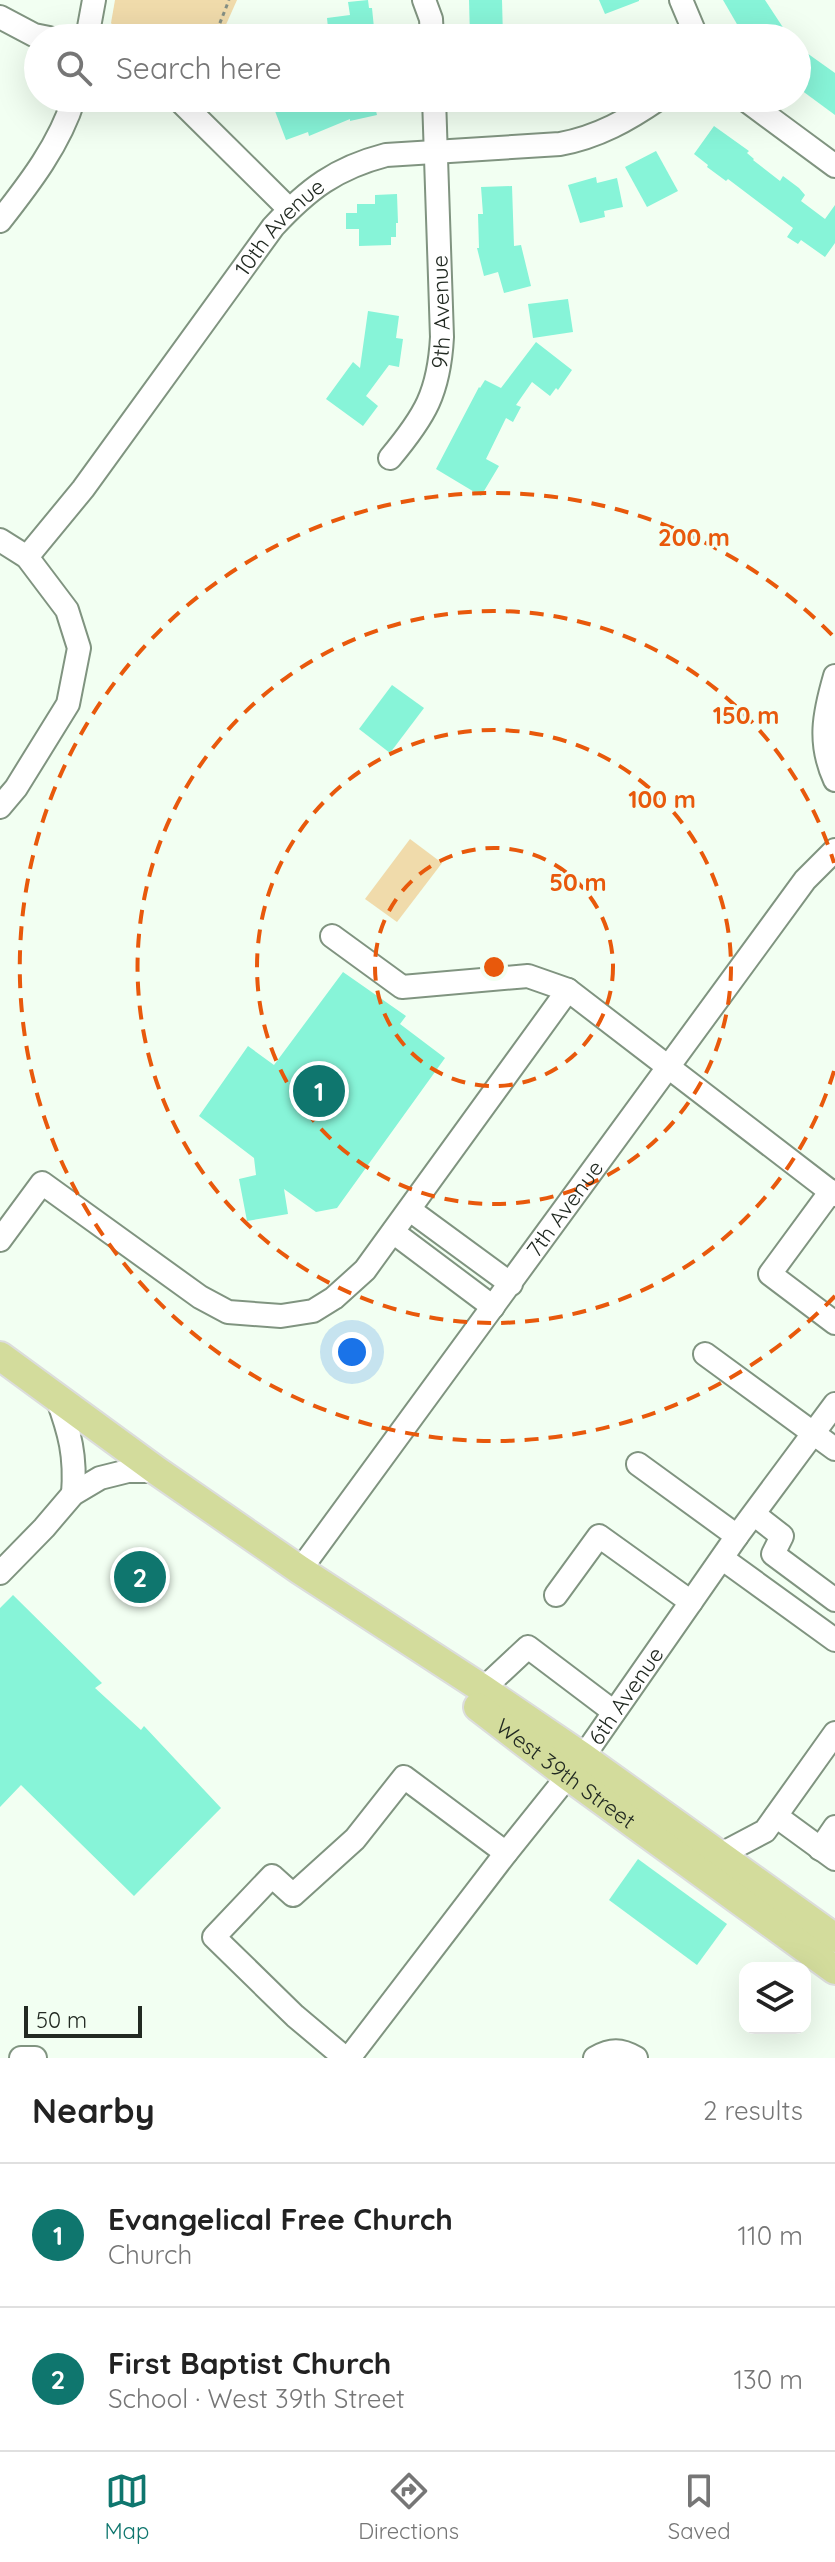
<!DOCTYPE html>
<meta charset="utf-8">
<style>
body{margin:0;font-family:Quicksand,sans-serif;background:#f6f6f6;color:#222}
.controls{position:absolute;right:24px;bottom:24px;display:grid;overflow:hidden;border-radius:16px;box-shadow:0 8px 32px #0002}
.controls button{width:72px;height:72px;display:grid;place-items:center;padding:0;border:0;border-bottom:2px solid #e0e0e0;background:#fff;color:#222;font:40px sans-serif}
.scale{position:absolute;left:24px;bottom:20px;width:118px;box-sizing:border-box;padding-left:8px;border:4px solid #222a22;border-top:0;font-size:22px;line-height:28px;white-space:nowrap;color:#222a22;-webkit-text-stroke:6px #f2fff2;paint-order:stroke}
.you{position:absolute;left:352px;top:1352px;width:28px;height:28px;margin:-20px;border:6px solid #fff;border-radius:50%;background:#1a73e8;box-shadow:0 0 0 12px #1a73e833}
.badge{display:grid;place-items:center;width:52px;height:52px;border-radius:50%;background:#0f766e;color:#fff;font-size:26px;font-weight:700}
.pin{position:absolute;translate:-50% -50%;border:4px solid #fff;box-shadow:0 2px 8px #0006}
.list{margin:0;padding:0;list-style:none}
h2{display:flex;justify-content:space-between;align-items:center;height:104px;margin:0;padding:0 32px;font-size:34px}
h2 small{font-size:26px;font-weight:400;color:#767676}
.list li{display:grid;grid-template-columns:52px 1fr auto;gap:24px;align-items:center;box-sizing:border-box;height:144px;padding:0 32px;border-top:2px solid #e0e0e0}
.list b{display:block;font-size:30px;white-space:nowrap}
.list p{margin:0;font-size:26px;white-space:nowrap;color:#767676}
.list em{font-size:26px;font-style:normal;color:#767676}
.icon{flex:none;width:44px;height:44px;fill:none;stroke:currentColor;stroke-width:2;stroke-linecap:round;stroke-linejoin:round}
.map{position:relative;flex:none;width:835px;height:2058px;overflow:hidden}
.search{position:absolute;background:#fff;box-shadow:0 8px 32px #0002;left:24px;right:24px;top:24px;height:88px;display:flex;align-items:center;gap:20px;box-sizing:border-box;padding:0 28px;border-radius:44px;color:#767676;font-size:30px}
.sheet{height:392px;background:#fff}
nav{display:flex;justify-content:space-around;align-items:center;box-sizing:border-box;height:112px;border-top:2px solid #e0e0e0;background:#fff;font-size:22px;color:#767676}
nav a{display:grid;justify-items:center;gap:4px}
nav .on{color:#0f766e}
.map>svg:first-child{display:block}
</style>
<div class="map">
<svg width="835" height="2058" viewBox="0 0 835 2058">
<rect width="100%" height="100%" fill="#f2fff2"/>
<g fill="#f0dbab">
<polygon points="115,0 237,0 220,38 123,38 111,23"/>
<polygon points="410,839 442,863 397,922 365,899"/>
</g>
<g fill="#87f4d8">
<polygon points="368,0 369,8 372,8 375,38 329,38 327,18 350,15 348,2"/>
<polygon points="469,0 502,0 503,38 470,38"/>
<polygon points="599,0 639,0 639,1 605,14"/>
<polygon points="723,0 765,0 784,29 770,38 745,38"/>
<polygon points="797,46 835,73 835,115 797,87"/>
<polygon points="270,98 311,98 314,108 344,98 412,98 412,103 376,111 377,115 350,121 350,119 309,136 308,132 286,140"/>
<polygon points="714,126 749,151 747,153 754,159 753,160 780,181 783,176 799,188 805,195 801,201 825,219 835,205 835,243 825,257 801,240 798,244 787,237 793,228 728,179 726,181 707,167 708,165 694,154"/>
<polygon points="656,151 678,191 647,207 625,167"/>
<polygon points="596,177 597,183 617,178 623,207 604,211 605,217 580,223 568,185"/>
<polygon points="512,186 514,246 521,245 531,286 504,293 498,272 484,276 477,248 479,248 478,214 483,214 481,187"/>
<polygon points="397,194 398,223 396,223 396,237 391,237 391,245 359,246 359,229 346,229 346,213 357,213 357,204 375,204 375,195"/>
<polygon points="568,299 573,332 533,338 528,304"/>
<polygon points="368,311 399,316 396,338 403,339 399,367 389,365 366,396 378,406 363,426 326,399 353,362 360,368"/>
<polygon points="536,342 572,370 558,390 556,388 550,396 532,382 516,405 521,407 513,422 506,418 486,459 499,466 481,496 436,469 479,387 480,388 485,380 501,388"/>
<polygon points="392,685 424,708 390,753 359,729"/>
<polygon points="343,972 406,1016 400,1024 445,1058 337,1208 316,1212 284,1189 288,1214 247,1221 239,1179 256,1175 254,1158 199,1116 248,1046 274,1065"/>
<polygon points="13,1595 102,1683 95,1688 141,1730 144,1726 221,1808 134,1896 21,1785 0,1807 0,1608"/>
<polygon points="638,1859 727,1924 697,1965 609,1900"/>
</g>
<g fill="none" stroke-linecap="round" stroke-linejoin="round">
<defs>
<g id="minor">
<polyline points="424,0 431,19 432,38"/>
<polyline points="681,0 697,38"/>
<polyline points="0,17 34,35 49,38"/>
<polyline points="87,38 94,0"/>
<polyline points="177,98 289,209"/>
<polyline points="743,98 835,166"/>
<path d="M0 221C29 184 60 144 74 98"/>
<path id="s1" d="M390 458C425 416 439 393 442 337L434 98"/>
<polyline points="0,540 27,557 67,610 79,648 68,704 16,788 0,807"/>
<path id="s2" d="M27 557 83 489 273 227C308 189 336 168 386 155L560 144C598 137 628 120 660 98"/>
<path d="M835 676C824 714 818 743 835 780"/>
<polyline points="332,936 402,987 528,976 568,990 835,1195"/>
<polyline points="831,1191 770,1274 835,1323"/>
<polyline points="410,1210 511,1284"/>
<polyline points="393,1232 493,1307"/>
<polyline points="0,1240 42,1183 200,1297 228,1312 281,1316 313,1311 334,1298 365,1270 568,990"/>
<polyline points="705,1354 835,1449"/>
<path d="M57 1398C70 1433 76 1456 73 1494"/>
<polyline points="638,1464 737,1536"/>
<polyline points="755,1515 782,1536 773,1554 835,1600"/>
<polyline points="723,1559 835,1640"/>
<path id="s3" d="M300 1570 805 880 835 850"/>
<polyline points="0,1573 44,1528 73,1494 100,1478 128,1471 157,1471"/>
<polyline points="556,1595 599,1536 691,1602"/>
<polyline points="483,1689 528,1647 614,1712"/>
<polyline points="776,1816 835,1859"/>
<polyline points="820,1849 835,1827"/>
<polyline points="722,1857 729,1850 765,1831 835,1733"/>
<polyline points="21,2058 35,2058"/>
<polyline points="345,2058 295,2016 214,1937 272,1876 293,1895 355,1839 404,1777 506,1853"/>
<path id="s4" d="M349 2058 506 1853 583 1757 737 1536 835 1404"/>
<path d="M595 2058C611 2049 621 2049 636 2058"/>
</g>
<g id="major">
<polyline points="0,1356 157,1471 300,1570 483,1689 583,1757 835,1938"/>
<path id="s5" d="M478 1707 568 1776 835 1970"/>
</g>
</defs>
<use href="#minor" stroke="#809480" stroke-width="26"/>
<use href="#major" stroke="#dcdddc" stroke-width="32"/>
<polyline stroke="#848f84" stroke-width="3" stroke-dasharray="4 4" stroke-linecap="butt" points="214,38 229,0"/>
<use href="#minor" stroke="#fff" stroke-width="22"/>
<use href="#major" stroke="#d3dc9c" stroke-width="28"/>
</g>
<g fill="none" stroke="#e8590c" stroke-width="4" stroke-dasharray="14 10">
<circle cx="494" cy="967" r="119"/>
<circle cx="494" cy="967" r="237"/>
<path d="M834 1071A356 356 0 1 1 834 863"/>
<path d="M835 1296A474 474 0 1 1 835 638"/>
</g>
<g text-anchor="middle" stroke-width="6" stroke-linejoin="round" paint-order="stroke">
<g font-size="22" fill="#222a22" stroke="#f2fff2">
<text dy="8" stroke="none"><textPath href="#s2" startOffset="416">10th Avenue</textPath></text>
<text dy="8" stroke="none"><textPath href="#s1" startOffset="160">9th Avenue</textPath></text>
<text dy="8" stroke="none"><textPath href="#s3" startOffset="448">7th Avenue</textPath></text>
<text dy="8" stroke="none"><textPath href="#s4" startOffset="456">6th Avenue</textPath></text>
<text dy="8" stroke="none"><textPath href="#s5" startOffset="110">West 39th Street</textPath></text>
</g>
</g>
<circle cx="494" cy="967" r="12" fill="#e8590c" stroke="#f2fff2" stroke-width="4"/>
<g font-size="24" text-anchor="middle" font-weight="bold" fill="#e8590c" stroke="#f2fff2" stroke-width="6" stroke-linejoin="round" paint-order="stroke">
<text x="694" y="546">200 m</text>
<text x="746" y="724">150 m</text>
<text x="662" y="808">100 m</text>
<text x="578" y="891">50 m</text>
</g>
</svg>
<div class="controls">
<button><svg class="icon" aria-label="layers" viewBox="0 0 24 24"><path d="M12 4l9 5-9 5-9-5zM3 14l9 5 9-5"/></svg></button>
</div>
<div class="scale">50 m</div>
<div class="you"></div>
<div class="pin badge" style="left:319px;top:1091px">1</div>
<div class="pin badge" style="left:140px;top:1577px">2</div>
<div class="search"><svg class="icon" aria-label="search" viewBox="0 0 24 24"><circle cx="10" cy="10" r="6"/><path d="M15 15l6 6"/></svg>Search here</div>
</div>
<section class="sheet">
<h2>Nearby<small>2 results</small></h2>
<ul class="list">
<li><span class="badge">1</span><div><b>Evangelical Free Church</b><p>Church</p></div><em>110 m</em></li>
<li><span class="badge">2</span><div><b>First Baptist Church</b><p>School · West 39th Street</p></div><em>130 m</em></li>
</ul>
</section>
<nav>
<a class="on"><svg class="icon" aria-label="map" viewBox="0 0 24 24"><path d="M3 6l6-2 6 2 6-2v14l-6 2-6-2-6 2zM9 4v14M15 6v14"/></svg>Map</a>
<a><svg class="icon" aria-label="directions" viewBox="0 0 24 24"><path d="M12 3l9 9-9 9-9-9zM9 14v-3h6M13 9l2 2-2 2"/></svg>Directions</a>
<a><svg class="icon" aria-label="saved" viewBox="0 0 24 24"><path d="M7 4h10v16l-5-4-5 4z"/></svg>Saved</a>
</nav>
